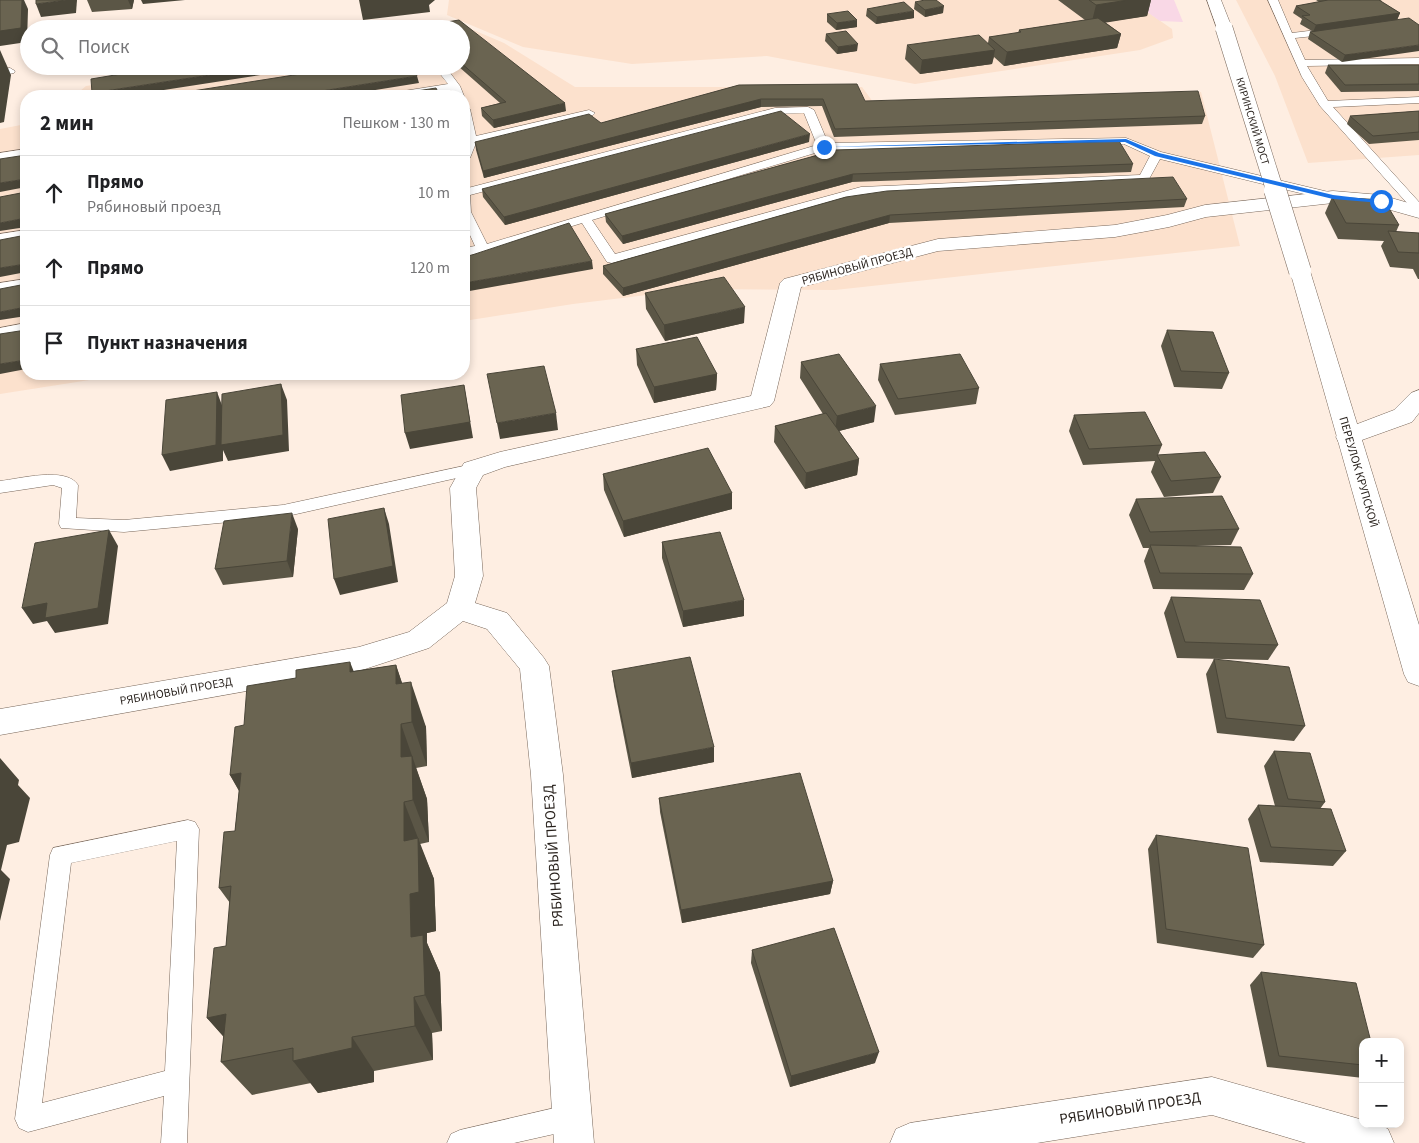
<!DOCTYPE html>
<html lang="ru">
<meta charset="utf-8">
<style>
body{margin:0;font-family:"Source Sans 3",sans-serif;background:#f6f6f6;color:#202124}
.controls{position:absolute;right:15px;bottom:15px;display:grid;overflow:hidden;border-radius:10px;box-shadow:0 2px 8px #0003}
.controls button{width:45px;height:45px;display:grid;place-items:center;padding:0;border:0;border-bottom:1px solid #e0e0e0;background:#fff;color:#202124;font:25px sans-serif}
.stop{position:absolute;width:15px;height:15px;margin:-11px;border:4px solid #1a73e8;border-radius:50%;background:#fff}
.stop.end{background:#1a73e8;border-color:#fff;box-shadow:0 1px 5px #0008}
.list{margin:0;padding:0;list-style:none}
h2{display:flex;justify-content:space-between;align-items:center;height:65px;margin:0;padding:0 20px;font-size:21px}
h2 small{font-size:16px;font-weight:400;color:#757577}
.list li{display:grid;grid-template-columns:32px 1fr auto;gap:15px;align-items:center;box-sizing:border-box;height:75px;padding:0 20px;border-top:1px solid #e0e0e0}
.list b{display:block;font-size:19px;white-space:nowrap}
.list p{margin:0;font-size:16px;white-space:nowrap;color:#757577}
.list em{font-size:16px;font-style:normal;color:#757577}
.icon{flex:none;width:28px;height:28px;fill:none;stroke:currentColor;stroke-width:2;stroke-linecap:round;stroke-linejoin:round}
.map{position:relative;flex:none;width:1419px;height:1143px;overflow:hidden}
.search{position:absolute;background:#fff;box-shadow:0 2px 8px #0003;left:20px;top:20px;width:450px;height:55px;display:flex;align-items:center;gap:12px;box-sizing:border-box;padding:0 18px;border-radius:28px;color:#757577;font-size:19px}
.panel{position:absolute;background:#fff;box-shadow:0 2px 8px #0003;left:20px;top:90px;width:450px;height:290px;border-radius:20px}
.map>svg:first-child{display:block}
</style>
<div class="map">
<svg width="1419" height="1143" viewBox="0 0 1419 1143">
<rect width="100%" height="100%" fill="#feeee2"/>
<g fill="#fce1cd">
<polygon points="449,0 1130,0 1172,29 1173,38 1140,50 915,84 767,56 632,64 523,47 447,15"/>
<polygon points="1236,0 1419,0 1419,155 1308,163 1275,76"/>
<polygon points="457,23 504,43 575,87 862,87 873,102 1201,92 1240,246 835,290 696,289 573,304 464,321 464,96 74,96 86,86 210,66 461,66 461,29"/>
<polygon points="26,124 26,374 128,374 0,394 0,129"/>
</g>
<polygon fill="#f9d8e6" points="1130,0 1174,0 1183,22 1160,21"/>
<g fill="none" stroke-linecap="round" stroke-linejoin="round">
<defs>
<g id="service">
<polygon points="1268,0 1278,0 1292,33 1333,28 1338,31 1333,34 1295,38 1305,60 1419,58 1419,64 1307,66 1328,101 1419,97 1419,103 1333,107 1419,202 1419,213 1415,212 1320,106 1302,77"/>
<polygon points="434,66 445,66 460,86 464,96 464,97 454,96 451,90 410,96 386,96 391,93 448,84"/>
<polygon points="10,68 15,71 14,73 0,76 0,70"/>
<polygon points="464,106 470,109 476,136 589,110 595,113 593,115 476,143 470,158 464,162"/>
<path d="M808 107 814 110 828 143 1126 138 1161 152 1337 194 1339 197 1333 201 1160 159 1148 181 1144 182 861 195 612 263 607 262 582 223 488 252 464 256V248L475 246 464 222V189L775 108ZM804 113 817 145 487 244 471 212 470 195 775 114ZM1124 144 1150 156 1140 175 861 187 615 254 592 220 825 150Z"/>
<polygon points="26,149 26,156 0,161 0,153"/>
<polygon points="26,230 26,238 0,242 0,234"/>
<polygon points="26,279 26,287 0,291 0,283"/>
<polygon points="26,323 26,331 0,336 0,328"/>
<path d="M473 464 479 465 481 469 479 473 283 517 124 532 61 528 59 524 62 488 53 485 0 493V481C19 479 66 466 78 485L76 518 124 520 283 505Z"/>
<path d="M188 820 195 822 199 829 187 1143H161L164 1096 28 1132 19 1128 15 1119 50 855 53 848ZM177 841 165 1071 42 1103 71 863Z"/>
<polygon points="572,1104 581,1108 585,1117 581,1126 572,1130 514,1143 447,1143 451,1134 460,1130"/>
</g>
<g id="minor">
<polygon points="1333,191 1381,195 1419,206 1419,218 1380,207 1333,203 1206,217 1169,227 1115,237 938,251 801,287 774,401 770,406 505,467 483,475 476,488 483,576 475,603 507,613 544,658 549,666 563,775 594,1143 554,1143 531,775 520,669 487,629 463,621 429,648 359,671 0,735 0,709 359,647 409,632 447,603 455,576 450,488 464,463 500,452 751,396 780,283 784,279 938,239 1115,225 1167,215 1205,205"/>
<polygon points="1419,390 1419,413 1412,422 1348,445 1339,443 1336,437 1339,431 1394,410 1411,393"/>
<polygon points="1212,1077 1363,1120 1363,1124 1377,1124 1388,1129 1394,1143 1306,1143 1212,1115 1037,1143 890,1143 896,1129 910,1123"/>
</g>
<g id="tertiary">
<polygon points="1207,0 1221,0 1232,28 1230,31 1218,31"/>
<polygon points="1300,265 1307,267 1310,271 1419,625 1419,686 1408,682 1404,674 1290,271 1293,267"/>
</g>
</defs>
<use href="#service" stroke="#78675a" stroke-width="1"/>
<use href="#minor" stroke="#78675a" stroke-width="1"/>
<use href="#tertiary" stroke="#78675a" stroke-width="1"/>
<use href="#service" fill="#fff" fill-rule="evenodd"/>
<use href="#minor" fill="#fff" fill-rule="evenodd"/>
<use href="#tertiary" fill="#fff" fill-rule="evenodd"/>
<defs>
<polyline id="tertiary-bridge-far1" points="1224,28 1275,191"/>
<polyline id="tertiary-bridge" points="1275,190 1300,271"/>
</defs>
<use href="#tertiary-bridge-far1" stroke="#78675a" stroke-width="18" stroke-linecap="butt"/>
<use href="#tertiary-bridge" stroke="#78675a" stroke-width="23" stroke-linecap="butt"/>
<use href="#tertiary-bridge-far1" stroke="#fff" stroke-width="17"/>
<use href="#tertiary-bridge" stroke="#fff" stroke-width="22"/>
</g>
<g fill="#5b5646">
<polygon points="87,0 134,0 132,9 92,12"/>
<polygon points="1058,0 1151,0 1147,16 1105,22 1121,34 1117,48 1004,66 994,57 992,64 920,74 905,59 907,45 988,43 989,37 1018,33 1019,30 1085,20"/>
<polygon points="1316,0 1382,0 1380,1 1400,13 1397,20 1342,62 1308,39 1310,32 1312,31 1300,24 1302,19 1293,13 1296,6 1319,2"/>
<polygon points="915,2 943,13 925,17 914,9"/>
<polygon points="867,9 914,18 876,24 866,16"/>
<polygon points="827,14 857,27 836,30 827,22"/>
<polygon points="459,20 566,111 494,128 482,116 481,108 500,103 458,66 461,66 461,29"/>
<polygon points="826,34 857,51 837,54 825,41"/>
<polygon points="1328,65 1419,65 1419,91 1341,92 1325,73"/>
<polygon points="739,85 865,101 1205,116 1202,124 834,137 822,106 761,107 484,178 476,150 475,142 601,123"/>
<polygon points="1419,111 1419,140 1369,144 1347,124 1350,116"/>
<polygon points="809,142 505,225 483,197 482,189"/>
<polygon points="836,150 1133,164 1131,172 852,182 623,244 606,222 605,214"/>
<polygon points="846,197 1187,199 1184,207 889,223 623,296 603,274 603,266"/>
<polygon points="1332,197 1399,225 1396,232 1419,233 1419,279 1418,279 1413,269 1390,267 1381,246 1384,241 1338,239 1325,213"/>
<polygon points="645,293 744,323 665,341 646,309"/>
<polygon points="1167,330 1229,373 1222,389 1174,387 1161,346"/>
<polygon points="636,349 717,374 716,390 654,403 637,365"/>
<polygon points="801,362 874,422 839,431 859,459 857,475 805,489 774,442 775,426 823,414 800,378"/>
<polygon points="880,364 979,388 976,404 895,415 878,380"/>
<polygon points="1074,415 1162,445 1158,455 1221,477 1213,493 1164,497 1151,472 1155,461 1083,465 1069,431"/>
<polygon points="603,474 732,493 732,509 624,537 604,490"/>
<polygon points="1136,499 1239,529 1231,545 1195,546 1253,574 1244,590 1153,589 1144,561 1149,548 1143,548 1129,515"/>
<polygon points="298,529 293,577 223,585 215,569"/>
<polygon points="662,542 744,616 683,627 662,558"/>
<polygon points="1171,597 1278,645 1268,660 1177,658 1164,613"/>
<polygon points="1214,659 1305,726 1294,741 1217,733 1206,674"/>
<polygon points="396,665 402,683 426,727 427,766 416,768 427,799 429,842 420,844 420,845 434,879 436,931 427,933 427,943 440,973 442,1031 432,1033 433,1060 374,1071 374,1082 318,1093 311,1083 252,1095 221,1062 224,1037 207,1018 226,946 230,903 219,888 235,831 239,791 230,775 244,725 354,671"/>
<polygon points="612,671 714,762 632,778 614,686"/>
<polygon points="1274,751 1325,802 1320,809 1346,851 1333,866 1260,862 1248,819 1258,805 1275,806 1264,766"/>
<polygon points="659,798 833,881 830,894 682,923 660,812"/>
<polygon points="1156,835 1264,945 1253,958 1157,943 1148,849"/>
<polygon points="752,950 875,1063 790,1087 751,963"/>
<polygon points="1261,972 1363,1042 1363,1078 1267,1067 1250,985"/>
</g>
<g fill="#4a4639">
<polygon points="22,0 24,0 28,9 27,42 0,46 0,31"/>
<polygon points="66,0 77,0 76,13 41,17 36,4"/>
<polygon points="128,0 134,0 132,9"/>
<polygon points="141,0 185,0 143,4"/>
<polygon points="359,0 435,0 429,5 430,12 363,20"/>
<polygon points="1128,0 1151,0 1147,16 1091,25 1096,5"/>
<polygon points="944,6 943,13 925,17 925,10"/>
<polygon points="914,11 914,18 876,24 877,17"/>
<polygon points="1400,13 1397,20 1313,32 1316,25"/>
<polygon points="857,20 857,27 836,30 837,23"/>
<polygon points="1121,34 1117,48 1004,66 1007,52"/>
<polygon points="858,44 857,51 837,54 838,47"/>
<polygon points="1419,45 1419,51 1342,62 1345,55"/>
<polygon points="0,50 11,75 4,122 0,123"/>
<polygon points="995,50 992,64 920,74 922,60"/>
<polygon points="269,66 318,66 125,96 93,96 92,93"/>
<polygon points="417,76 419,83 338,96 290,96"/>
<polygon points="761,99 761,107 484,178 483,171"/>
<polygon points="565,103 566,111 494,128 493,120"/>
<polygon points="810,134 809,142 505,225 504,217"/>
<polygon points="853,174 852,182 623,244 622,236"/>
<polygon points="26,179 26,187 0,192 0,183"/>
<polygon points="890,215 889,223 623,296 623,288"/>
<polygon points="26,218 26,227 0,231 0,223"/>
<polygon points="592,261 593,269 464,292 464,283"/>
<polygon points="26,264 26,272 0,277 0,268"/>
<polygon points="26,307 26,316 0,320 0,312"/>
<polygon points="745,307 744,323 665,341 664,325"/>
<polygon points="26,360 26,369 0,374 0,364"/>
<polygon points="717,374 716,390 654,403 654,387"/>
<polygon points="281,384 287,400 289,451 228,461 223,450 223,461 170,471 162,455 217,392 223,408"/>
<polygon points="464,385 473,438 410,449 405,433"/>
<polygon points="876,406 874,422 835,432 837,416"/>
<polygon points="556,413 558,430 500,439 497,423"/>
<polygon points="859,459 857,475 805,489 806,473"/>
<polygon points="732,493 732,509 624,537 623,521"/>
<polygon points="384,508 389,524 398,582 340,595 334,579"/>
<polygon points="292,513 298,529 293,577 287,561"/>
<polygon points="109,530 118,546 108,624 55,633 47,621 33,624 22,608"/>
<polygon points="744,600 744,616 683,627 683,611"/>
<polygon points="350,662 368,707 350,672"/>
<polygon points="396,665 411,710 396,684"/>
<polygon points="411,682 426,727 427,766 412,722"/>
<polygon points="401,724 427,799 429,842 413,800 401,757"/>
<polygon points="714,747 714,762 632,778 631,763"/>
<polygon points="0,758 19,780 18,785 30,798 19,842 7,845 1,870 10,879 0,921"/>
<polygon points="241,773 255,818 230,775"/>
<polygon points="404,802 434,879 436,931 427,933 427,943 440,973 442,1031 425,995 411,937 410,894 404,841"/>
<polygon points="833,881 830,894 682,923 681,910"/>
<polygon points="414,997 432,1033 433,1060 415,1026"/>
<polygon points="226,1014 238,1053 207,1018"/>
<polygon points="352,1037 374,1071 374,1082 318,1093 293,1061"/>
<polygon points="879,1052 875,1063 790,1087 791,1076"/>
</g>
<g fill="#6a6451" stroke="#4a4639">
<polygon points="0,0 22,0 21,28 0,31"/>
<polygon points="36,0 66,0 36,4"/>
<polygon points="925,0 936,0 944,6 925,10 915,2"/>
<polygon points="1089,0 1128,0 1096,5"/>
<polygon points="1328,0 1379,0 1400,13 1316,25 1302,16 1310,15 1296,6"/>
<polygon points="904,2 914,11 877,17 867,9"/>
<polygon points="848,11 857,20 837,23 827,14"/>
<polygon points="1098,18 1121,34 1007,52 989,37 1021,32 1019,30"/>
<polygon points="1409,18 1419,25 1419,45 1345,55 1310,32"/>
<polygon points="459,20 565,103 493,120 481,108 506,102 461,63 461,29 404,29"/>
<polygon points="846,31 858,44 838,47 826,34"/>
<polygon points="979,35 995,50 922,60 907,45"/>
<polygon points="1328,65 1419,65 1419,84 1345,85"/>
<polygon points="169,66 269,66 92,93 91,79"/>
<polygon points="351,66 412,66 417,76 290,96 161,96"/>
<polygon points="857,84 865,101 1198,91 1205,116 835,129 823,99 761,99 483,171 475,142 589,114 601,123 739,85"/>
<polygon points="436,88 440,96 385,96"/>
<polygon points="781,111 810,134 504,217 482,189"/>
<polygon points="1419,111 1419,132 1373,136 1350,116"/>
<polygon points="1119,141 1133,164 853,174 622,236 605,214 836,150"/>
<polygon points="26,155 26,179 0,183 0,159"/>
<polygon points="1173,177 1187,199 890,215 623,288 603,266 846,197 887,191"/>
<polygon points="26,192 26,218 0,223 0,197"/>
<polygon points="1332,197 1384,200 1399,225 1346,223"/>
<polygon points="569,223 592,261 464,283 464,257 472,255"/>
<polygon points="1388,231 1419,233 1419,253 1398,252"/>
<polygon points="26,235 26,264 0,268 0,240"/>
<polygon points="724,277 745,307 664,325 645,293"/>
<polygon points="26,284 26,307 0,312 0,289"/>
<polygon points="26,330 26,360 0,364 0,334"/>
<polygon points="1167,330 1213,332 1229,373 1181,371"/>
<polygon points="697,337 717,374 654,387 636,349"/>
<polygon points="839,354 876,406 837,416 801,362"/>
<polygon points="960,354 979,388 898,399 880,364"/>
<polygon points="544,366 556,413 497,423 487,374"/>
<polygon points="281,384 283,435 221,445 222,394"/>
<polygon points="464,385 470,422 405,433 401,395"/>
<polygon points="217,392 216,445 162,455 166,400"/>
<polygon points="1145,412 1162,445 1089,449 1074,415"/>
<polygon points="826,413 859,459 806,473 775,426"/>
<polygon points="708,448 732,493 623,521 603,474"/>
<polygon points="1205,452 1221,477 1171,481 1157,455"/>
<polygon points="1222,496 1239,529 1150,532 1136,499"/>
<polygon points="384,508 393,566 334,579 328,519"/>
<polygon points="292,513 287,561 215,569 224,521"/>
<polygon points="109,530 98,608 45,618 47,603 22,608 35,543"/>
<polygon points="720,532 744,600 683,611 662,542"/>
<polygon points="1150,545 1241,547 1253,574 1160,573"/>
<polygon points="1171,597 1260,600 1278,645 1185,642"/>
<polygon points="690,657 714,747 631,763 612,671"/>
<polygon points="1214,659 1289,667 1305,726 1226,718"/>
<polygon points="350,662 350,672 396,665 396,684 411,682 412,722 401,724 401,757 412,756 413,800 404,802 404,841 418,838 419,892 410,894 411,937 423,935 425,995 414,997 415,1026 352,1037 352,1048 293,1061 293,1048 221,1062 226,1014 207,1018 214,948 226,946 231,886 219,888 224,832 235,831 241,773 230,775 235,727 244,725 247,686 296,678 296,670"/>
<polygon points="1274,751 1310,753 1325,802 1288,799"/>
<polygon points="800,773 833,881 681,910 659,798"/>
<polygon points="1258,805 1331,809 1346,851 1271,847"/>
<polygon points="1156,835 1248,848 1264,945 1166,929"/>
<polygon points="834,928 879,1052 791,1076 752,950"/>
<polygon points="1261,972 1356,983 1371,1042 1363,1042 1363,1065 1279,1056"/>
</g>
<polygon fill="#1a73e8" points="1126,139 1159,153 1333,195 1384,201 1381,203 1333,199 1155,156 1125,142 821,147"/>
<g text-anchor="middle" stroke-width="5" stroke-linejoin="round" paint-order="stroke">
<g font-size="11" fill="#261f1a" stroke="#fff">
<text transform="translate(1253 121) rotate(73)" y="4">КИРИНСКИЙ МОСТ</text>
</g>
<g font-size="12" fill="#261f1a" stroke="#fff">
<text transform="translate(857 266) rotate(-15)" y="4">РЯБИНОВЫЙ ПРОЕЗД</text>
<text transform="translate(1359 472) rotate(74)" y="4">ПЕРЕУЛОК КРУПСКОЙ</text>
<text transform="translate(176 691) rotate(-10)" y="4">РЯБИНОВЫЙ ПРОЕЗД</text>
</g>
<g font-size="15" fill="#261f1a" stroke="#fff">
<text transform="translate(553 856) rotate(-94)" y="5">РЯБИНОВЫЙ ПРОЕЗД</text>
<text transform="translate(1130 1108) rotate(-9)" y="5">РЯБИНОВЫЙ ПРОЕЗД</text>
</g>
</g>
</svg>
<div class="controls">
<button>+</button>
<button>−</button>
</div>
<div class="stop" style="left:1381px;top:201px"></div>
<div class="stop end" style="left:824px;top:147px"></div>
<div class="search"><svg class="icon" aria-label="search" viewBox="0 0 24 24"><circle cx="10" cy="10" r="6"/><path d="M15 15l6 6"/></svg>Поиск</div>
<section class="panel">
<h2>2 мин<small>Пешком · 130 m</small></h2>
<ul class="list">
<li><svg class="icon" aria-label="ahead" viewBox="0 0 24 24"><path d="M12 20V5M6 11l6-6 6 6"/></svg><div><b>Прямо</b><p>Рябиновый проезд</p></div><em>10 m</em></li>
<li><svg class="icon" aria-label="ahead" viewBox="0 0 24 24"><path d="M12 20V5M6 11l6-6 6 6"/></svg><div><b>Прямо</b></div><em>120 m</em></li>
<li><svg class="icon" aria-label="arrive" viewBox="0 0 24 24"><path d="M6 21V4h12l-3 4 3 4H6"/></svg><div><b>Пункт назначения</b></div></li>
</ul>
</section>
</div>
